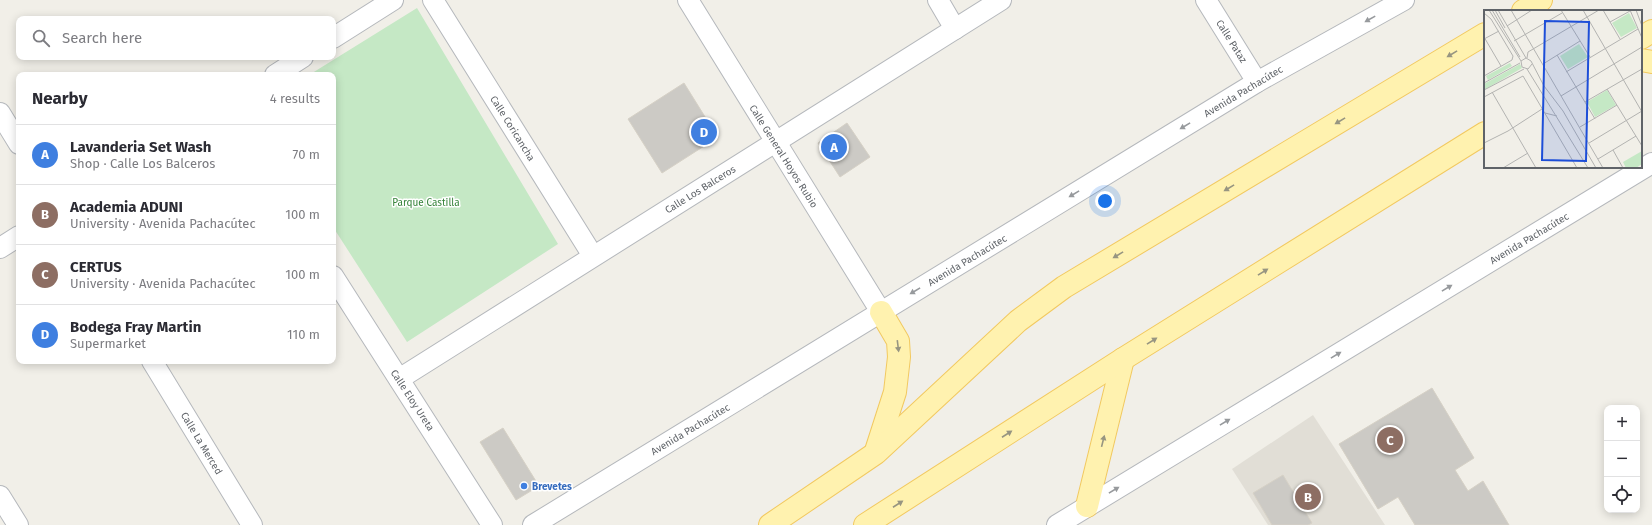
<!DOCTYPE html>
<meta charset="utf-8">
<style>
body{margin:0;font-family:"Fira Sans",sans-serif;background:#f2f2f3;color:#2b2b33}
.controls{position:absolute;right:12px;bottom:12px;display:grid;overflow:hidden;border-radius:8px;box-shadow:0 2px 10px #0003}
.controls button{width:36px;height:36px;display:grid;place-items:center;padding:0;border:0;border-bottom:1px solid #e1e1e2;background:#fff;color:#2b2b33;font:20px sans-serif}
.you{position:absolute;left:1105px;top:201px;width:14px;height:14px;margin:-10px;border:3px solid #fff;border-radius:50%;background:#1a73e8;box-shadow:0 0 0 6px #1a73e833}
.badge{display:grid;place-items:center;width:26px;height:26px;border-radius:50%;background:#d93025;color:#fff;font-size:13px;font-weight:700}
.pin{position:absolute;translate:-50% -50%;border:2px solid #fff;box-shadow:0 1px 4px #0006}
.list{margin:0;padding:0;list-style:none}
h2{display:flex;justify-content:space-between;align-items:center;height:52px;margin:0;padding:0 16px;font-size:17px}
h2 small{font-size:13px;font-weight:400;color:#7c7c81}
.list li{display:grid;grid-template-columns:26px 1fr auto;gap:12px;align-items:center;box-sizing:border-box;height:60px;padding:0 16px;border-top:1px solid #e1e1e2}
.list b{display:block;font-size:15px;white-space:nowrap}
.list p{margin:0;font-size:13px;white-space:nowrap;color:#7c7c81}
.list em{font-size:13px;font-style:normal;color:#7c7c81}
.icon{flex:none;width:22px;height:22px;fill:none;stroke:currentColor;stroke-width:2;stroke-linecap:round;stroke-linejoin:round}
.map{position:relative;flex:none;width:1652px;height:525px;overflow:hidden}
.search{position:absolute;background:#fff;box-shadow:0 2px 10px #0003;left:16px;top:16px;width:320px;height:44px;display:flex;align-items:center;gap:10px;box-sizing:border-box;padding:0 14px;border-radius:8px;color:#7c7c81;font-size:15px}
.panel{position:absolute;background:#fff;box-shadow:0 2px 10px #0003;left:16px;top:72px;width:320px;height:292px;border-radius:8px}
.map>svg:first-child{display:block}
</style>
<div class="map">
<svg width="1652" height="525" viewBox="0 0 1652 525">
<rect width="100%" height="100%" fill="#f1efe8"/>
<polygon fill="#e1ded6" points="1313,415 1385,525 1268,525 1232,469"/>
<polygon fill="#c5e8c5" points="417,8 558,244 407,342 333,227 333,75 309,75"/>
<g fill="#cccac5" stroke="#d6d1c6">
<polygon points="684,83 712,128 712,141 662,173 628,119"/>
<polygon points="847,123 870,157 840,177 818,143"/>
<polygon points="1432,388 1474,458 1455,470 1468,491 1483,481 1509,525 1415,525 1398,497 1378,509 1339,444"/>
<polygon points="503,428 539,486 516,500 480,442"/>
<polygon points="1283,475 1312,523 1308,525 1272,525 1253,493"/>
</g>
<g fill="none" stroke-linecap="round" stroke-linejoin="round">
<defs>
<g id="street">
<polyline points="433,0 593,256"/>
<polyline points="688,0 881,312"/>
<polyline points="938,0 955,29"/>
<polyline points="1206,0 1257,82"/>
<polyline points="333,38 393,0"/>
<polyline points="275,75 303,57"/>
<polyline points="0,113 19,144"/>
<polyline points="0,248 19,236"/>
<polyline points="333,276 492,525"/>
<polyline points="152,361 252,525"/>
<polyline points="399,379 1001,0"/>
<polyline points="0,496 18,525"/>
<polyline points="533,525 1257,82 1404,0"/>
<polyline points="1057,525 1652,163"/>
</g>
<g id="primary">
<polyline points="1523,11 1541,0"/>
<polyline points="1641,38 1652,31"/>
<polyline points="1641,60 1652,62"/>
<polyline points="876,451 895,392 899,357 898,341 881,312"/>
<polyline points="1087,506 1123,359"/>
<polyline points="770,525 876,453 1018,321 1064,287 1485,34"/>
<polyline points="865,525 1123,359 1485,133"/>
</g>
</defs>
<use href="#street" stroke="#b5b8bc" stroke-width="22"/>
<use href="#primary" stroke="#f2c960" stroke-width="24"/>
<use href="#street" stroke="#fff" stroke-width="20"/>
<use href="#primary" stroke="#fff2af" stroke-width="22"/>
</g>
<defs><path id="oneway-solid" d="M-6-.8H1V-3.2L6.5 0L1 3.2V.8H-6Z"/></defs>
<g fill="#979a9d">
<use href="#oneway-solid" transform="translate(1370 19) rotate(151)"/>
<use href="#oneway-solid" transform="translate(1185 126) rotate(149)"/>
<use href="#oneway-solid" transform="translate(1074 194) rotate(149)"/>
<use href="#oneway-solid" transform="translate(1447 288) rotate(-31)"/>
<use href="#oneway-solid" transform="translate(915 291) rotate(149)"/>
<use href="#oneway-solid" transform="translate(1336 355) rotate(-31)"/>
<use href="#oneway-solid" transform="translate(1225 422) rotate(-31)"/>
<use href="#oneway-solid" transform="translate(1114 490) rotate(-31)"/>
</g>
<g fill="#979581">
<use href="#oneway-solid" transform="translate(1452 54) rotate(149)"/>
<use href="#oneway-solid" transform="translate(1340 121) rotate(149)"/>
<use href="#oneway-solid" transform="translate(1229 188) rotate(149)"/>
<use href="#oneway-solid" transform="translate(1118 255) rotate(149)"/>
<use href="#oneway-solid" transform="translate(1263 272) rotate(-32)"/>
<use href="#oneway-solid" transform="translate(1152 341) rotate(-32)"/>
<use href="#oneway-solid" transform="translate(898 346) rotate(83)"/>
<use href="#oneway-solid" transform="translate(1007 434) rotate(-33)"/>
<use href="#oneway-solid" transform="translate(1103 441) rotate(-76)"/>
<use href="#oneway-solid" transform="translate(898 504) rotate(-33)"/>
</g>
<circle fill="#3f7fe0" stroke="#fff" stroke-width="1.5" cx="524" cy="486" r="4"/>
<g text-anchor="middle" stroke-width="3" stroke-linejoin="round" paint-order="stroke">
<g font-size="10" fill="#5f6368" stroke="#fff">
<text transform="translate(1232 41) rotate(58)" y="4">Calle Pataz</text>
<text transform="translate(1243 91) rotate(-31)" y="4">Avenida Pachacútec</text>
<text transform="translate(513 128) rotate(58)" y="4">Calle Coricancha</text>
<text transform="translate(784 156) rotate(58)" y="4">Calle General Hoyos Rubio</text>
<text transform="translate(700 189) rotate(-32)" y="4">Calle Los Balceros</text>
<text transform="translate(1529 238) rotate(-31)" y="4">Avenida Pachacútec</text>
<text transform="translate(967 260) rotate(-31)" y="4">Avenida Pachacútec</text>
<text transform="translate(413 400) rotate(57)" y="4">Calle Eloy Ureta</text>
<text transform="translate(690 429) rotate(-31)" y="4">Avenida Pachacútec</text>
<text transform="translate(202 443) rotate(59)" y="4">Calle La Merced</text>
</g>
<g font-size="10" fill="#348238" stroke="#fff">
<text x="426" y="206">Parque Castilla</text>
</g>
<g font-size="10" font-weight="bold" fill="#366cbe" stroke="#fff" text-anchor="start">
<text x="532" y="490">Brevetes</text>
</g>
</g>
<g transform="translate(1484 10)">
<rect width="158" height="158" fill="#f1efe8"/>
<path d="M145 3 153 18 137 27 128 13ZM95 34 104 47 84 59 76 46ZM26 53 28 56 4 70 2 66ZM36 54 38 58 0 80V74ZM123 80 132 95 111 107 103 92ZM158 141V154L152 158H142L139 152Z" fill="#c5e8c5"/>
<path fill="none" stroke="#b3b3b1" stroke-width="1" d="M5 0 37 51M8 0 36 47M11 0 21 18M14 0 42 48 47 51 60 76 79 101 112 158M27 0 119 158M77 0 106 47M99 0 158 102M119 0 136 29M146 0 158 28M152 0 158 16M0 3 7 9 29 46 28 50 0 66M126 12 146 1M23 16 48 0M0 27 17 56M0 29 15 21M30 31 78 3M73 45 111 109M42 48 37 51 38 57 44 59 48 54M43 48 44 42 115 0M59 54 96 31M43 59 104 158M82 62 154 19M0 73 36 53M123 79 158 136M0 80 40 59M8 82 52 158M77 86 158 37M0 87 39 66 93 158M101 92 158 59M61 103 73 106M96 117 133 95M0 133 24 121 58 99M105 133 158 101M129 140 139 158M114 149 152 126M19 158 44 143"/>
<path fill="#1d4ed8" fill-opacity="0.15" stroke="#1d4ed8" stroke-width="2" d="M61 11 105 12 102 151 58 150Z"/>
<rect width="158" height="158" fill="none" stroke="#5f6368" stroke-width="2"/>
</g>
</svg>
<div class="controls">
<button>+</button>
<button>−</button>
<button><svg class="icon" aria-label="locate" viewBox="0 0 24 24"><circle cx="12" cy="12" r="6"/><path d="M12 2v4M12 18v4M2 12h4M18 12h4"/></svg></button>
</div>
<div class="you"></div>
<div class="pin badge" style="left:834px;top:147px;background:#3f7fe0">A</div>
<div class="pin badge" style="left:1308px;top:497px;background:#8d6e63">B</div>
<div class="pin badge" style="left:1390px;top:440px;background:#8d6e63">C</div>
<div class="pin badge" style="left:704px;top:132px;background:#3f7fe0">D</div>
<div class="search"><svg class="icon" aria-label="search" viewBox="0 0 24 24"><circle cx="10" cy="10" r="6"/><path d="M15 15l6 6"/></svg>Search here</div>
<section class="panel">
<h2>Nearby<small>4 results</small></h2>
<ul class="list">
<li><span class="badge" style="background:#3f7fe0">A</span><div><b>Lavanderia Set Wash</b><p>Shop · Calle Los Balceros</p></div><em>70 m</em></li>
<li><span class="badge" style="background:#8d6e63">B</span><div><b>Academia ADUNI</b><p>University · Avenida Pachacútec</p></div><em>100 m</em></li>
<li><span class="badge" style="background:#8d6e63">C</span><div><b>CERTUS</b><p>University · Avenida Pachacútec</p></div><em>100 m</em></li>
<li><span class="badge" style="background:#3f7fe0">D</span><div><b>Bodega Fray Martin</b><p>Supermarket</p></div><em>110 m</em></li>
</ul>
</section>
</div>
